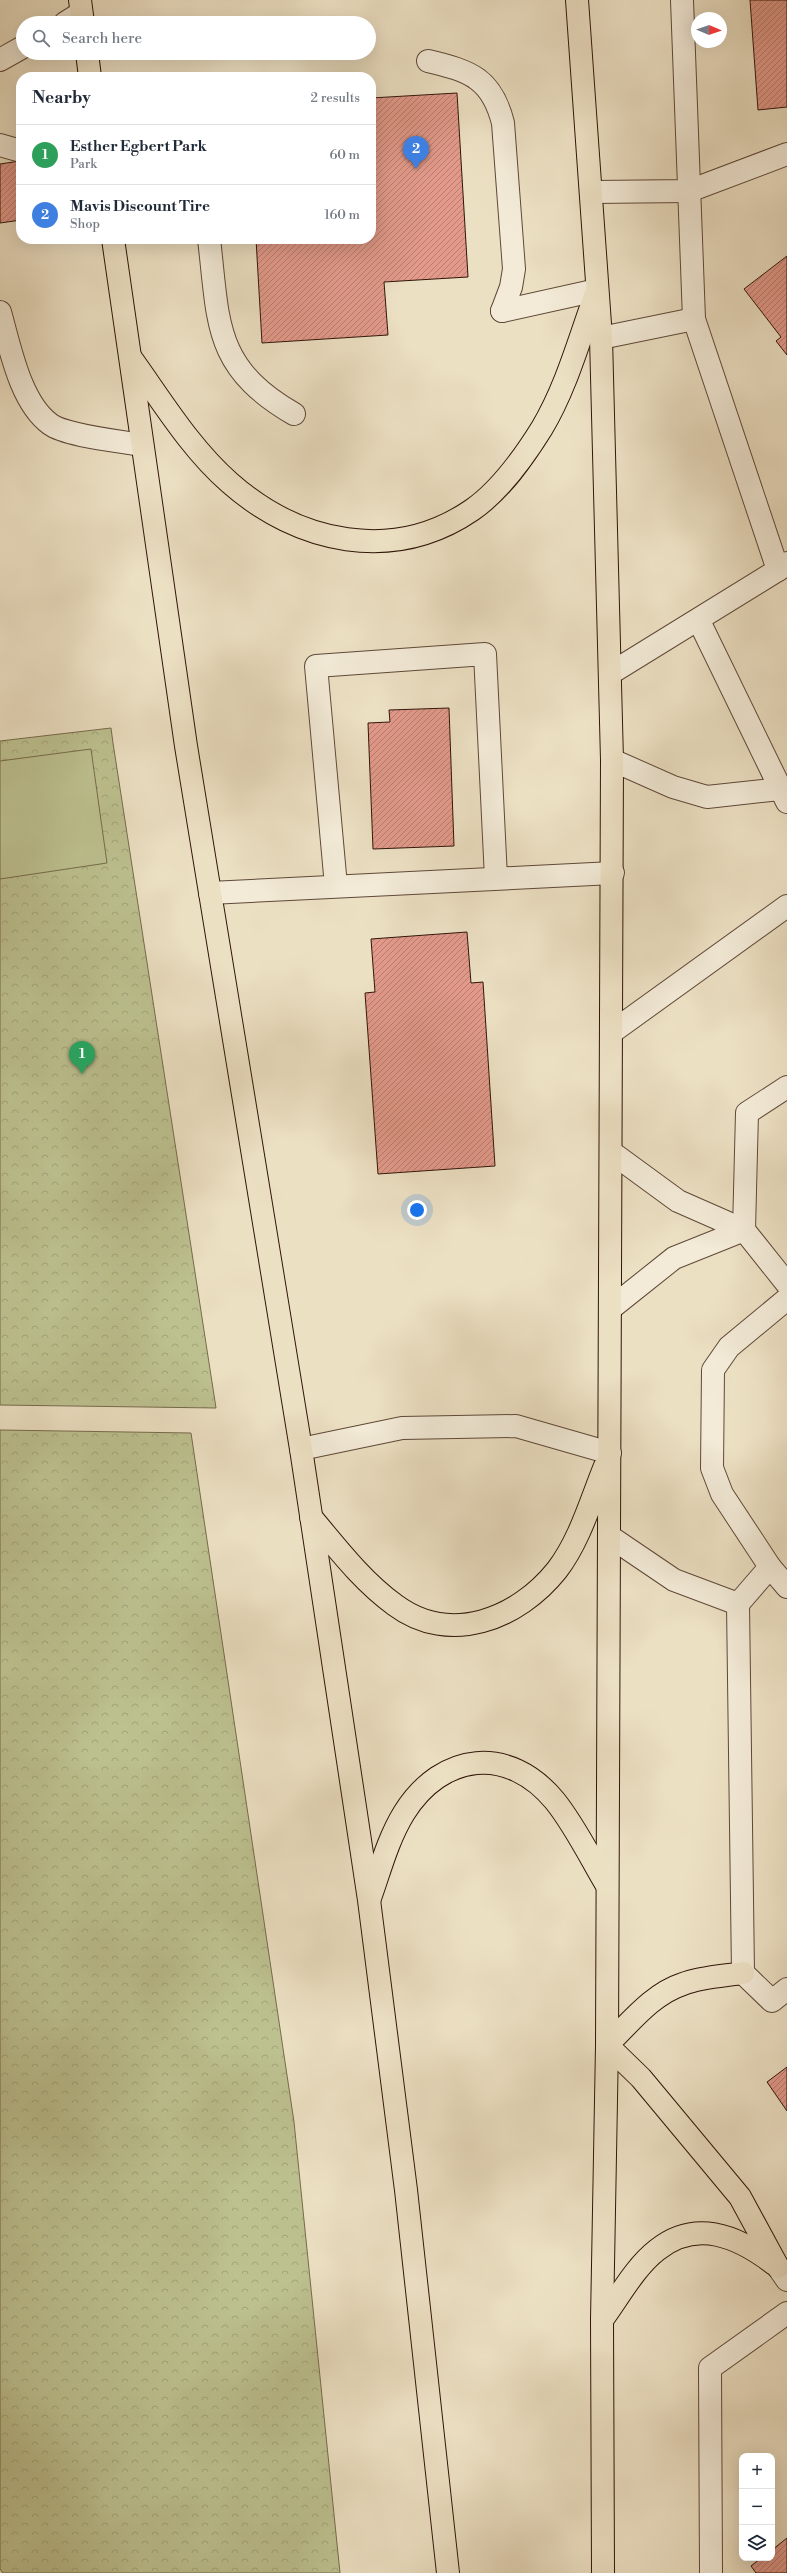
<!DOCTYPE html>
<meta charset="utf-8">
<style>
body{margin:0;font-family:"Libre Bodoni",serif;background:#f6f6f7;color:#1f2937}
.controls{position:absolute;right:12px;bottom:12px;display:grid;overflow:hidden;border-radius:8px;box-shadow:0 4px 16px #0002}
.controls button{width:36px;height:36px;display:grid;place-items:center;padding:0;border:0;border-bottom:1px solid #e0e1e3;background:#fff;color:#1f2937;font:20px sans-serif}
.compass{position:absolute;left:691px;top:12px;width:36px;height:36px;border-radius:50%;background:#fff;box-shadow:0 4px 16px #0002;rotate:92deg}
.you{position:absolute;left:417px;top:1210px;width:14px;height:14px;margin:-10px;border:3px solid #fff;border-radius:50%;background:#1a73e8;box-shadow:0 0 0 6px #1a73e833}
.badge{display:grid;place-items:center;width:26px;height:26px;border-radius:50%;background:#8f2418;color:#fff;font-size:13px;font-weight:700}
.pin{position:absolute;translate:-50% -33px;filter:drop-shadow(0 1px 2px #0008)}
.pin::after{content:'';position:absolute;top:21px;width:14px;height:12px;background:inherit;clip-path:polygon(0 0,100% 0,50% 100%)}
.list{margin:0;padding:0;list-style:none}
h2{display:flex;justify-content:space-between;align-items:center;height:52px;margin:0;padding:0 16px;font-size:17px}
h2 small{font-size:13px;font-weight:400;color:#747a83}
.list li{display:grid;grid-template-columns:26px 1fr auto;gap:12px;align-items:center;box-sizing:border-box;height:60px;padding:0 16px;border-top:1px solid #e0e1e3}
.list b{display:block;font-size:15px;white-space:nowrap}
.list p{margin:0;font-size:13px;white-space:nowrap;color:#747a83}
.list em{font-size:13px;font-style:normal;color:#747a83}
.icon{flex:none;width:22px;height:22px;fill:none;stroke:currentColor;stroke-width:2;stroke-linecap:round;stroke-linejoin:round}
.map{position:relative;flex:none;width:787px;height:2573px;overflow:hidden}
.search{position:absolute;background:#fff;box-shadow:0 4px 16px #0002;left:16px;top:16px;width:360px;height:44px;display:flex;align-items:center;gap:10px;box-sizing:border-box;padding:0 14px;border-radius:22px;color:#747a83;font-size:15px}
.panel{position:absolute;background:#fff;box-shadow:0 4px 16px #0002;left:16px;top:72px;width:360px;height:172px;border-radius:16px}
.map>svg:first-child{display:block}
</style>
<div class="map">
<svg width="787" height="2573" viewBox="0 0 787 2573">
<defs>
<pattern id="forest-crowns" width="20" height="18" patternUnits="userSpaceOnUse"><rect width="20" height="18" fill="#bdc190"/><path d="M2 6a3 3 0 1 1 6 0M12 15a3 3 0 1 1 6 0" fill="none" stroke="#a3a57b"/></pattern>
<pattern id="building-hatch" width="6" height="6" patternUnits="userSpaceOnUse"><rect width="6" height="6" fill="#e39a8b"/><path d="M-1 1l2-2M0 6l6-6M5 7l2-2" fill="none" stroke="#b87c70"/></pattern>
</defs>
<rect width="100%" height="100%" fill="#ece0c3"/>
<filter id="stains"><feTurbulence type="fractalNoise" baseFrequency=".005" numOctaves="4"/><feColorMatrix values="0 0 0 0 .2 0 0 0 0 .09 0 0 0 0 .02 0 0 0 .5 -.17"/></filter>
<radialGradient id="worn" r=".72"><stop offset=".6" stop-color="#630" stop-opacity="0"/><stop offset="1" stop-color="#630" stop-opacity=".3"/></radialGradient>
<g fill="url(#forest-crowns)" stroke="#766b4c">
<polygon points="111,728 113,743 216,1408 0,1405 0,741"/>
<polygon points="0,1430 191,1433 294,2122 340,2573 3,2573 0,2569"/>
</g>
<polygon fill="#bdc190" stroke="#766b4c" points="91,749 107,863 0,879 0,761"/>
<g fill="url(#building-hatch)" stroke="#301509">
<polygon points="750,0 787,0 787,107 758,110"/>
<polygon points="457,93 468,277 384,282 388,335 262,343 256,239 371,239 371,98"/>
<polygon points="20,161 21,220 0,223 0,164"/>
<polygon points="787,256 787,355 776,341 781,337 744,289"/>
<polygon points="449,708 454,846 373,849 368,723 390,722 389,710"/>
<polygon points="467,932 471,983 483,982 495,1166 378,1174 365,993 375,992 371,939"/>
<polygon points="787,2067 787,2111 767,2082"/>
<polygon points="787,2538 787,2573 756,2573 751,2566 761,2558 772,2558 772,2550"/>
</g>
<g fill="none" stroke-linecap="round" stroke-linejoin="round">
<defs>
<g id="service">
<polyline points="682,0 694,319 778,570 787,563"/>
<polyline points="65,23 81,13"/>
<polyline points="0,60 23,47"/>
<path d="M428 61C471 71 492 79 503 123L514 269 511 287 502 311"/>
<polyline points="0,145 21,151"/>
<polyline points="592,192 689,191 787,154"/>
<path d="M209 239C219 323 213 367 294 414"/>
<polyline points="502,311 597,290"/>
<path d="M0 312C10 347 20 402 50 424 66 436 120 441 142 445"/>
<polyline points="601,338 694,319"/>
<polyline points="699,621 787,802"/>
<polyline points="611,673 778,570"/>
<polyline points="612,760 673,787 707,797 780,789"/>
<polyline points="336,886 316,666 485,654 496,878"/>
<polyline points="210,893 613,873"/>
<polyline points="612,1032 787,906"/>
<polyline points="787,1087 747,1113 744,1230 787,1284"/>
<polyline points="787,1299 729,1347 713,1370 712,1468 722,1494 770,1567 787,1587"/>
<polyline points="610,1309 674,1258 744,1230 678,1201 611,1152"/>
<polyline points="301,1449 402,1428 516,1426 610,1453"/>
<polyline points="609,1536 674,1580 738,1604"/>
<polyline points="770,1567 738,1604 743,1973 772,2001 787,1989"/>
<polyline points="711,2573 710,2368 787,2313"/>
</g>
<polyline id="minor" points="778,2267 787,2280"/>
<g id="trunk">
<polyline points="80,0 83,23"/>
<polyline points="577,0 601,338 612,760 607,2045 602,2320 603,2573"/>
<polyline points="87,53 90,77"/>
<polyline points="113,239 186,746 301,1449 369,1900 406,2190 448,2573"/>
<path d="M131 358C162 401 190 448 230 483 298 543 393 564 472 510 501 490 524 457 542 428 566 388 579 340 595 296"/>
<path d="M311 1517C337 1548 362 1581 395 1605 450 1646 518 1619 557 1570 580 1540 591 1500 605 1466"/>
<path d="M370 1898C380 1870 388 1839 404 1813 442 1752 509 1745 555 1801 575 1826 590 1857 606 1884"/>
<path d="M743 1973C724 1976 701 1977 683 1984 652 1994 630 2023 607 2045L641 2078 740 2197 778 2267"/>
<path d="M602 2320C619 2297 635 2267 657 2250 697 2218 739 2237 774 2264"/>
</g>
</defs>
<use href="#service" stroke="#5f4838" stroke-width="24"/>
<use href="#minor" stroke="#5f4838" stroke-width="24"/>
<use href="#trunk" stroke="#301509" stroke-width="24"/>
<use href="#service" stroke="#f3ebd8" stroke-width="22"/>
<use href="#minor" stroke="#f3ebd8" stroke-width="22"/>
<use href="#trunk" stroke="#ece0c3" stroke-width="22"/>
</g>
<rect width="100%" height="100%" filter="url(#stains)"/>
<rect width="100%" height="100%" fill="url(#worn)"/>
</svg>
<div class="controls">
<button>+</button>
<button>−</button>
<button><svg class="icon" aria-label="layers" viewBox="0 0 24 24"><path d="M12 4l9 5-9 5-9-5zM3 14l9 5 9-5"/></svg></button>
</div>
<svg class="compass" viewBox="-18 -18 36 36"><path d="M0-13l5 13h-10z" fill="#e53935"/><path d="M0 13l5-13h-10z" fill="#747a83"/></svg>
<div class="you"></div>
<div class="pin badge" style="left:82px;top:1074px;background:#2e9e5b">1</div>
<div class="pin badge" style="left:416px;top:169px;background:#3f7fe0">2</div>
<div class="search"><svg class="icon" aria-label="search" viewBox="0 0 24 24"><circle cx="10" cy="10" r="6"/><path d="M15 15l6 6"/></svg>Search here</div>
<section class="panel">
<h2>Nearby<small>2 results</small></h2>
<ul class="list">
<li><span class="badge" style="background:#2e9e5b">1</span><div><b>Esther Egbert Park</b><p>Park</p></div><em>60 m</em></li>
<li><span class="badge" style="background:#3f7fe0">2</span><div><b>Mavis Discount Tire</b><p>Shop</p></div><em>160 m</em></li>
</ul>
</section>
</div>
